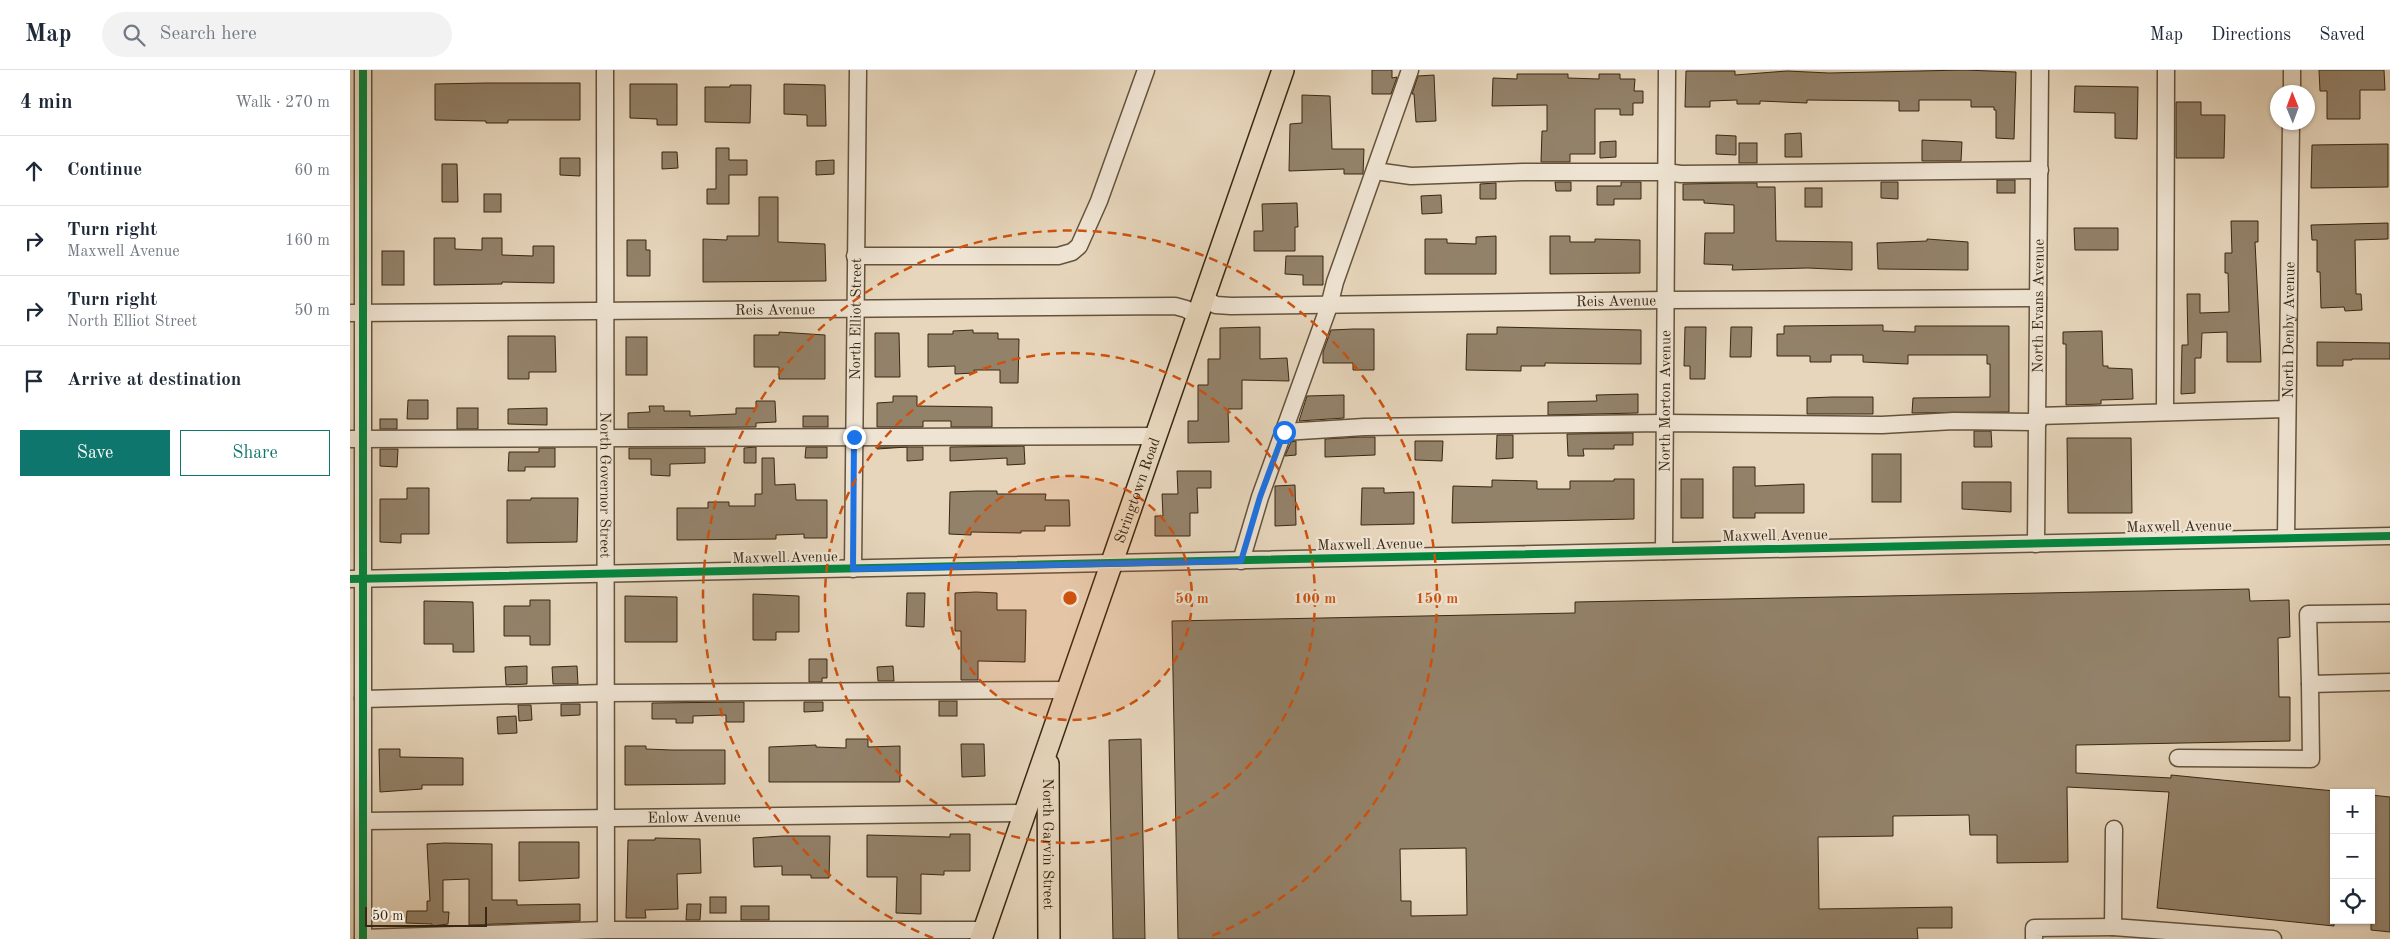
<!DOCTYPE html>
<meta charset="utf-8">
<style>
body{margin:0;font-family:"Old Standard TT",serif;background:#f2f2f3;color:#1f2937}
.controls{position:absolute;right:15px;bottom:15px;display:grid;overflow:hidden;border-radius:0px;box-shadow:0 1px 4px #0004}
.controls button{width:45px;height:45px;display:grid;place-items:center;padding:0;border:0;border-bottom:1px solid #e0e1e3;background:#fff;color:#1f2937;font:25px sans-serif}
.compass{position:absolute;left:1920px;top:15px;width:45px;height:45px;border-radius:50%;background:#fff;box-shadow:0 1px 4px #0004;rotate:359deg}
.scale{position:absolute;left:15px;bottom:12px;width:122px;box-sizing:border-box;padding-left:5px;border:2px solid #382712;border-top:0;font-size:14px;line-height:18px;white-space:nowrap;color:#382712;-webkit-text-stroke:4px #efe4d3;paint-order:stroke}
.stop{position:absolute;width:15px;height:15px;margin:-11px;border:4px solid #1a73e8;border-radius:50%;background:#fff}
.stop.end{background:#1a73e8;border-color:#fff;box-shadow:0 1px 5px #0008}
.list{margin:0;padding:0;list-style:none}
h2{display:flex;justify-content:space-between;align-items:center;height:65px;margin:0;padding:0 20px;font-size:21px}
h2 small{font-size:16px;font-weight:400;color:#747a83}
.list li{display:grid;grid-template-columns:32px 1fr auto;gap:15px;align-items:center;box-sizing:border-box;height:70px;padding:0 20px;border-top:1px solid #e0e1e3}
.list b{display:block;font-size:19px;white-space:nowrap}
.list p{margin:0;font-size:16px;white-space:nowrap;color:#747a83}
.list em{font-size:16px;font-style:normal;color:#747a83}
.actions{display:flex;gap:10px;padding:15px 20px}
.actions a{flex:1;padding:11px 0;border:1px solid #0f766e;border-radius:0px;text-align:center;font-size:18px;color:#0f766e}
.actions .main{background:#0f766e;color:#fff}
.icon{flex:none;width:28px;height:28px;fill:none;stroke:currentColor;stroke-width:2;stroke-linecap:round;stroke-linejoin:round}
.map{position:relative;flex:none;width:2040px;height:869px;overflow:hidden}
header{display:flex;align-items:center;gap:30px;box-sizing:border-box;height:70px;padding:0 25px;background:#fff;border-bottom:1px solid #e0e1e3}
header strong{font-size:24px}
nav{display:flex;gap:28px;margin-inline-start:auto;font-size:18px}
.search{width:350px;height:45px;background:#f2f2f3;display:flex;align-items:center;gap:12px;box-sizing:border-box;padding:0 18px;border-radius:28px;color:#747a83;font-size:19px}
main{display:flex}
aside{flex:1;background:#fff}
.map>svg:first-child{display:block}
</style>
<header>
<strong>Map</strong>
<div class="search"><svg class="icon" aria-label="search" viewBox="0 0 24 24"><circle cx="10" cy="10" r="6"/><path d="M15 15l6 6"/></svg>Search here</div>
<nav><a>Map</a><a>Directions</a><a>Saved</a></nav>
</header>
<main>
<aside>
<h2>4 min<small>Walk · 270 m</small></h2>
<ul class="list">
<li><svg class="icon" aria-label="ahead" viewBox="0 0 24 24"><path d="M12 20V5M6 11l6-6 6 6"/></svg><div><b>Continue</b></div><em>60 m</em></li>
<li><svg class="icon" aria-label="right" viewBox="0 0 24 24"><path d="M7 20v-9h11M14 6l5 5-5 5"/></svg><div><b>Turn right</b><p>Maxwell Avenue</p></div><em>160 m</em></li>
<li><svg class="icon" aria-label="right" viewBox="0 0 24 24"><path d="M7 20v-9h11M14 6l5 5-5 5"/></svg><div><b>Turn right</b><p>North Elliot Street</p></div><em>50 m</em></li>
<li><svg class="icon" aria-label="arrive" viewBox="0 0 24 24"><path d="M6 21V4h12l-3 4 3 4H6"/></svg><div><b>Arrive at destination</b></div></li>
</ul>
<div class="actions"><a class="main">Save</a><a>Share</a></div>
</aside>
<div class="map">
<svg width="2040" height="869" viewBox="0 0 2040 869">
<rect width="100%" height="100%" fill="#e7d6bc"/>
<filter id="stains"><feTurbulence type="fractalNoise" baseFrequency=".004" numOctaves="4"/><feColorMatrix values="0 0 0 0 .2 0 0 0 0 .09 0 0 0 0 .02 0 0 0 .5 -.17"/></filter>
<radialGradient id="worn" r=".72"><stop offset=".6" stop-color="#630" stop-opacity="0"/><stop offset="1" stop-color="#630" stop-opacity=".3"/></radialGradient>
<g fill="#93826a" stroke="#382712" fill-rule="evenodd">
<polygon points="1022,0 1042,0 1042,8 1047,7 1041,24 1022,24"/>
<polygon points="1614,0 1666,2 1664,69 1646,68 1646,40 1644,40 1644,37 1621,37 1621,30 1569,30 1569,41 1549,41 1549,31 1457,30 1457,33 1410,31 1410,34 1387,34 1387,30 1360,31 1360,37 1335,37 1336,1 1385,1 1385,5 1437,1 1479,3"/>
<polygon points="1969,0 2034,0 2035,20 2010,20 2010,49 1977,49 1977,21 1970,21"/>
<polygon points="1167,4 1218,4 1218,8 1249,9 1249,4 1270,4 1270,9 1285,9 1284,21 1293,21 1293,33 1283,33 1283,45 1270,45 1270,39 1245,39 1245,84 1220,84 1220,92 1191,92 1192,61 1197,61 1197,35 1142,36 1143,8 1167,9"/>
<polygon points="1084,5 1086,51 1066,52 1064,24 1062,24 1068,6"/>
<polygon points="136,13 230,13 230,50 158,50 158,53 136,53 136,51 85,50 85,14"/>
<polygon points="280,14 327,14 327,55 307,55 307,49 280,48"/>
<polygon points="434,14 475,15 476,56 457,56 457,45 434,44"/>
<polygon points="380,15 401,15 400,53 355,52 355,17 380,17"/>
<polygon points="1725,16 1788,17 1787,69 1765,68 1765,43 1724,42"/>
<polygon points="952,25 980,26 982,79 1014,79 1013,104 994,104 994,99 939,101 940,54 952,53"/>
<polygon points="1826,32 1851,32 1851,45 1875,45 1874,88 1826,88"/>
<polygon points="1451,63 1452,87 1435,87 1435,64"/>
<polygon points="1366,65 1386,66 1386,85 1366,84"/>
<polygon points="1572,70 1612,72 1611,91 1572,91"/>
<polygon points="1266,71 1266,87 1250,88 1250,72"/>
<rect x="1389" y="73" width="18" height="20"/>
<polygon points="2038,74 2038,117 1961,118 1962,75"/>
<polygon points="366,78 379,78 379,90 397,90 397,105 379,105 379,134 357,134 357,119 366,119"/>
<polygon points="312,82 327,82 328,98 312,99"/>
<polygon points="210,88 230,88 230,106 210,105"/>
<polygon points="484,90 484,104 466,105 466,91"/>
<polygon points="92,94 107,94 108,132 92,132"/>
<rect x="1647" y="110" width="18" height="13"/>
<polygon points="1205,112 1221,112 1221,121 1206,121"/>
<polygon points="1271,112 1291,112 1291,129 1264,129 1264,135 1247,135 1247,116 1271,116"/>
<polygon points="1531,112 1548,112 1548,129 1531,128"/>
<polygon points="1146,113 1146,129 1130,129 1130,114"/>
<polygon points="1389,113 1407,113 1407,117 1425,117 1426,171 1502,172 1502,200 1458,198 1382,200 1383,195 1354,194 1355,163 1384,163 1384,135 1354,133 1354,130 1333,130 1333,114"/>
<rect x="1455" y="118" width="17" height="19"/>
<rect x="134" y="124" width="17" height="18"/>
<polygon points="1091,125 1092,143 1072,144 1071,126"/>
<polygon points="409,127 428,127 428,172 475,174 476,211 353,212 353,169 377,170 377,166 409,166"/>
<polygon points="947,133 948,157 945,157 945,181 904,181 904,161 913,161 912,134"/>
<polygon points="1881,151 1908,151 1908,172 1905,172 1911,292 1877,292 1877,262 1852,263 1851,288 1845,288 1845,323 1831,324 1832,275 1838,275 1837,224 1850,224 1850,243 1879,242 1878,203 1875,203 1875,183 1882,183"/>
<polygon points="2038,153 2038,169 2005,170 2006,224 2011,224 2012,240 1995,241 1994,237 1971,238 1970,202 1967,202 1967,170 1962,170 1961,155"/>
<polygon points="1724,158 1768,158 1768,180 1725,180"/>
<polygon points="1146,166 1146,204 1075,204 1075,169 1097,169 1097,173 1126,174 1126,167"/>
<polygon points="1200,166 1220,166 1220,172 1245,172 1245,169 1290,170 1290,203 1200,204"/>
<polygon points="84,168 105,168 105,179 132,180 132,168 152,168 152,185 183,186 183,176 204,176 204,213 152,212 152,214 84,215"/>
<polygon points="1577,169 1618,172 1618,200 1528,199 1527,173 1577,171"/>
<polygon points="277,170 296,170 296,180 300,180 300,206 277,206"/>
<rect x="32" y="181" width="22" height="34"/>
<polygon points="936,186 973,186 973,215 953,215 953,205 935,204"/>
<polygon points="1533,255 1533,261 1565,262 1565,256 1659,256 1659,342 1562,343 1563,328 1640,327 1640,294 1637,294 1637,285 1558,285 1558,294 1513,292 1513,285 1481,285 1481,292 1460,292 1460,286 1427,286 1427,264 1434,264 1434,256"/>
<polygon points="910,257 910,289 937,288 939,311 892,310 892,339 878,339 879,372 838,373 838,351 848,351 848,315 858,315 858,289 870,289 870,258"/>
<polygon points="1147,257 1291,260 1291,294 1195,293 1195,296 1171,296 1171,301 1116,300 1117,264 1147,264"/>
<polygon points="1335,257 1356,257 1355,309 1340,309 1340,296 1334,296"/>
<polygon points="1381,257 1402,257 1401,287 1380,287"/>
<polygon points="1003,259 1024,259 1024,300 1003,300 1003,293 973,293 973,282 981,260"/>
<polygon points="623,260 623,263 648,263 648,269 669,269 668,313 650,313 650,300 624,300 624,303 605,304 605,296 578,297 578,264 603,264 603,261"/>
<polygon points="1752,261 1753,296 1758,296 1758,298 1782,299 1783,329 1751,330 1751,334 1716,335 1716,274 1713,274 1713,262"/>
<polygon points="429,262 475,265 475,309 429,309 429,297 404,297 404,265 429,265"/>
<polygon points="525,263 549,263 550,307 525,307"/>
<polygon points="158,266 205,266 206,302 179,302 179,309 158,309"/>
<rect x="276" y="267" width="21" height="38"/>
<polygon points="1967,272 2040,273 2040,289 2002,289 2002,290 1993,290 1993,296 1967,296"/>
<polygon points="1288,324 1288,343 1198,345 1198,332 1247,331 1246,325"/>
<polygon points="994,325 994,348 949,351 957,326"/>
<polygon points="543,326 567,326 567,336 642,337 642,357 601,357 601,351 573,351 573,357 527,357 527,333 543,332"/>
<polygon points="1482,327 1523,327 1523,344 1457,344 1457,328"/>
<polygon points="58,330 78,330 78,349 57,349"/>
<polygon points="406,331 425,331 426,352 406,353 406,357 278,358 278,343 300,342 299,336 314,336 314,341 340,341 340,346 386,344 386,338 406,338"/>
<rect x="107" y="338" width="21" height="21"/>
<polygon points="197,338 197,355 158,354 158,339"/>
<rect x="453" y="346" width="25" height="11"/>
<rect x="30" y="349" width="17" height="10"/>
<polygon points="1624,361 1641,361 1642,377 1624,377"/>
<polygon points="1283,363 1283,375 1264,375 1264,379 1233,379 1234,386 1218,386 1217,364"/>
<polygon points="1147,365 1163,365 1163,388 1146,389"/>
<polygon points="1010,367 1025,367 1025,385 975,387 975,369"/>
<polygon points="1717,368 1781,368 1782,443 1718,443"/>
<polygon points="946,371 946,385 935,386 941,372"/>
<polygon points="1065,371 1093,371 1092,391 1065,390"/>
<polygon points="674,376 675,394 657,395 657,388 600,391 600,377"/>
<polygon points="406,377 406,393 394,393 394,378"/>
<polygon points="456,377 477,377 477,388 455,388"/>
<polygon points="527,377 573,377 573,390 557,391 557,377 527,379"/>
<polygon points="189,378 205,378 205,397 175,397 175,401 158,401 159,382 189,382"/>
<polygon points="279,378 355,378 355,393 320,394 320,406 301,405 301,389 279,389"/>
<polygon points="30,379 48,379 47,397 30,396"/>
<rect x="1522" y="384" width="29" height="48"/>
<polygon points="412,388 424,388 425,415 445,414 446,430 477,430 477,468 454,468 454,464 426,465 426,469 327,470 327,438 358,438 358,432 379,432 379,436 405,436 405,424 412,424"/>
<polygon points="1383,397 1405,397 1405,416 1454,414 1454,443 1405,443 1405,448 1383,448"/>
<polygon points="827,401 861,401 861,418 847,418 848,443 840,443 840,466 805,466 805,446 813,446 812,424 828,424"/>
<polygon points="1264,409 1284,409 1284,449 1102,453 1103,416 1142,417 1142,410 1187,411 1187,419 1220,419 1220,411 1264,411"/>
<rect x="1331" y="409" width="22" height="39"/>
<polygon points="1612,412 1661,412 1661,442 1612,439"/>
<polygon points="945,415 946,455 925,456 925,416"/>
<polygon points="57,418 79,418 79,464 51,464 51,473 30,472 30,429 57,429"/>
<polygon points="1012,418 1034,418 1034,423 1064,422 1064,454 1011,455"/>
<polygon points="627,421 647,421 647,424 696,424 695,430 719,430 720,456 695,456 695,461 671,461 671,463 621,462 621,465 599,464 600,422"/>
<polygon points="181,428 228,428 227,472 157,473 157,430 181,430"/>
<path d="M1899 519 1900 531 1939 530 1940 567 1928 568 1929 627H1940V671L1726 675V703L1821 708V705L1984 721V856L1807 838 1819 722 1717 717 1718 792 1647 793V765H1620L1619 745 1543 746V766L1468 767 1469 839 1602 837V858H1567L1568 869H828L822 551 1225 543V532ZM1116 778 1117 845 1061 846V831H1051L1050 779Z"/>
<polygon points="626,522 647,523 647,540 676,540 675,592 628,591 628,610 611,610 611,561 605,561 605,523"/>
<polygon points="557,523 575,523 574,557 556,556"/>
<polygon points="403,524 449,526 449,562 426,562 426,570 403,570"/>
<polygon points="275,526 327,527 327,572 275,572"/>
<polygon points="180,530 200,530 200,575 180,575 180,566 154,566 154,536 180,536"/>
<polygon points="74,531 123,532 124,582 103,582 103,574 74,574"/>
<polygon points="459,589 477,589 477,608 472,608 472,612 459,612"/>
<polygon points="177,596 177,614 156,615 155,597"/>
<polygon points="227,596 228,614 203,614 202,597"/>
<polygon points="543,596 544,611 528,611 527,597"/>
<rect x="589" y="631" width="18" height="15"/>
<polygon points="394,632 394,652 376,652 376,645 343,646 343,653 326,653 326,649 302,649 302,633"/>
<polygon points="454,632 473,632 473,641 454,642"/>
<polygon points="211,634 230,634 230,645 211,646"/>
<polygon points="168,635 181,635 182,650 169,651"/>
<polygon points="166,646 167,663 148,664 147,647"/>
<polygon points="496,669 518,669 518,677 550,676 550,712 419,712 419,677 466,675 466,677 496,678"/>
<polygon points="791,669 795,869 763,869 759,670"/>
<polygon points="611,674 634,674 635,706 612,707"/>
<polygon points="275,676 296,676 296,679 322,680 375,680 375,714 275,715"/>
<polygon points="29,679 50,679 50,687 113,688 113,715 72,715 72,719 30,722"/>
<polygon points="2021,725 2040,727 2040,862 2021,860"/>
<polygon points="600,764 620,764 620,801 594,801 594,805 571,804 571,844 546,843 547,807 517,807 517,765 600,767"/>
<polygon points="432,766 480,766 479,808 461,808 461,805 432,805 432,796 404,797 403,768"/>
<polygon points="305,768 350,769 351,803 327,804 328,839 295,840 296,848 276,848 278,770 305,770"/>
<polygon points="169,772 229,772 229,808 169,811"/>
<polygon points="95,773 142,774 142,830 167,830 167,835 230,834 230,851 119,855 119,809 93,810 93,842 99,842 98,854 82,856 82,854 56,853 57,841 77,841 77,831 80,831 77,774"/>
<rect x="360" y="827" width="16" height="16"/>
<polygon points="337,834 351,834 350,850 336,850"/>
<rect x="391" y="836" width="28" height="14"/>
</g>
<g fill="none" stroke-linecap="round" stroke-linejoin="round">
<defs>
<g id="minor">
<path id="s1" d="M255 0 256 860"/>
<polyline points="1942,22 1942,0"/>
<polyline points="1025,101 1061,106 1173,102 1316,102 1331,104 1690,100"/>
<polyline points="505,186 708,186 722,182 729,176 749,131 796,0"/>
<path id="s2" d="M857 219 858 231 866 235 881 236 1315 230 1688 228"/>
<path id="s3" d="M0 243 825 236 836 239 847 246"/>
<polyline points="1815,342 1816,0"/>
<polyline points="1687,346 1937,339"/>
<polyline points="934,362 1014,357 1314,353 1532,355 1604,351 1688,352"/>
<polyline points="0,369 806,366"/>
<path id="s4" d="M1936 468 1941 52"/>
<path id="s5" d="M1686 474 1690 0"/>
<path id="s6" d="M1314 481 1317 0"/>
<polyline points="891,491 910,427 979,236 985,212 1060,0"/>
<path id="s7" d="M503 499 508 0"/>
<polyline points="0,509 2040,466"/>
<polyline points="2040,543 1958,544 1960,614 2040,612"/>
<polyline points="13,629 256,623 718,620"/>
<polyline points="1828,688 1961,689 1960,614"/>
<path id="s8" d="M14 751 675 743"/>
<polyline points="1764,759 1763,857 1923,869"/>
<polyline points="13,868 256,860 634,860"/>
<polyline points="13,869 13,0"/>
<polyline points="1684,869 1684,858 1763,857"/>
</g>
<g id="major">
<path id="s9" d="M698 694 699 869"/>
<path id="s10" d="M631 869 933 0"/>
</g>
</defs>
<use href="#minor" stroke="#64533c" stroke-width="19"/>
<use href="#major" stroke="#382712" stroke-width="24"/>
<use href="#minor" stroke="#efe4d3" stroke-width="16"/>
<use href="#major" stroke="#e7d6bc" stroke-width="21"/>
<defs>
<g id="cycleway">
<polyline points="0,509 2040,466"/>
<polyline points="13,869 13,0"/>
</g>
</defs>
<use href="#cycleway" stroke="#efe4d3" stroke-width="11"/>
<use href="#cycleway" stroke="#00873e" stroke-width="8"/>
</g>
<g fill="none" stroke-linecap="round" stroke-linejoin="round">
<polyline stroke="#1a73e8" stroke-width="6" points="504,367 503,499 891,491 910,427 934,362"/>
</g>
<circle cx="720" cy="528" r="122" fill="#ce520d" fill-opacity=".12"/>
<g fill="none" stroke="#ce520d" stroke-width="2.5" stroke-dasharray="9 6">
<circle cx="720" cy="528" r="122"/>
<circle cx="720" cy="528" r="245"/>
<path d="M583 868A367 367 0 1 1 857 868"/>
</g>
<g text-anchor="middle" stroke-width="4.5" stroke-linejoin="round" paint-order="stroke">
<g font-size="15" fill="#382712" stroke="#efe4d3">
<text dy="5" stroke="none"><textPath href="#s2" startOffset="421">Reis Avenue</textPath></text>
<text dy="5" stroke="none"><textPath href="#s5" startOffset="238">North Evans Avenue</textPath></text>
<text dy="5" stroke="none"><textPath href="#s3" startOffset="425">Reis Avenue</textPath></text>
<text dy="5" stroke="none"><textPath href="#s7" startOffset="250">North Elliot Street</textPath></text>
<text dy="5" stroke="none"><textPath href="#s4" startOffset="208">North Denby Avenue</textPath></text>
<text dy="5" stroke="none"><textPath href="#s6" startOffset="150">North Morton Avenue</textPath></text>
<text dy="5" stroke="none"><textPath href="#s1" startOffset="415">North Governor Street</textPath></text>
<text dy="5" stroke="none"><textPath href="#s10" startOffset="475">Stringtown Road</textPath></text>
<text transform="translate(1829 456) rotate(-1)" y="5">Maxwell Avenue</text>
<text transform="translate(1425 465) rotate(-1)" y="5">Maxwell Avenue</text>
<text transform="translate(1020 474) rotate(-1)" y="5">Maxwell Avenue</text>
<text transform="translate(435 487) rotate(-1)" y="5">Maxwell Avenue</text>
<text dy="5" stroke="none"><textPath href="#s8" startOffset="330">Enlow Avenue</textPath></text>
<text dy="5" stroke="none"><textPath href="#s9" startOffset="80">North Garvin Street</textPath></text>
</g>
</g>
<circle cx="720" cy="528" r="8" fill="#ce520d" stroke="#efe4d3" stroke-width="2.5"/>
<g font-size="15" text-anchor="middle" font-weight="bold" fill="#ce520d" stroke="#efe4d3" stroke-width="4.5" stroke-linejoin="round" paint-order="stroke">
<text x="842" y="533">50 m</text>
<text x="965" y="533">100 m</text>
<text x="1087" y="533">150 m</text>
</g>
<rect width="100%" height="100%" filter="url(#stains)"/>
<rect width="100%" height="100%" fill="url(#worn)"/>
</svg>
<div class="controls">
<button>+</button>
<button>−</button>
<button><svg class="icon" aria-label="locate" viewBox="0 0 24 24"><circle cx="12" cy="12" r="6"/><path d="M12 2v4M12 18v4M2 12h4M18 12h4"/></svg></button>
</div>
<svg class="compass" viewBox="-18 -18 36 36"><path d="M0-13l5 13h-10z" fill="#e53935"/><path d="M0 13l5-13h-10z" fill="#747a83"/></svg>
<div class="scale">50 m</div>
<div class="stop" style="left:934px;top:362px"></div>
<div class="stop end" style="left:504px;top:367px"></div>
</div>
</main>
